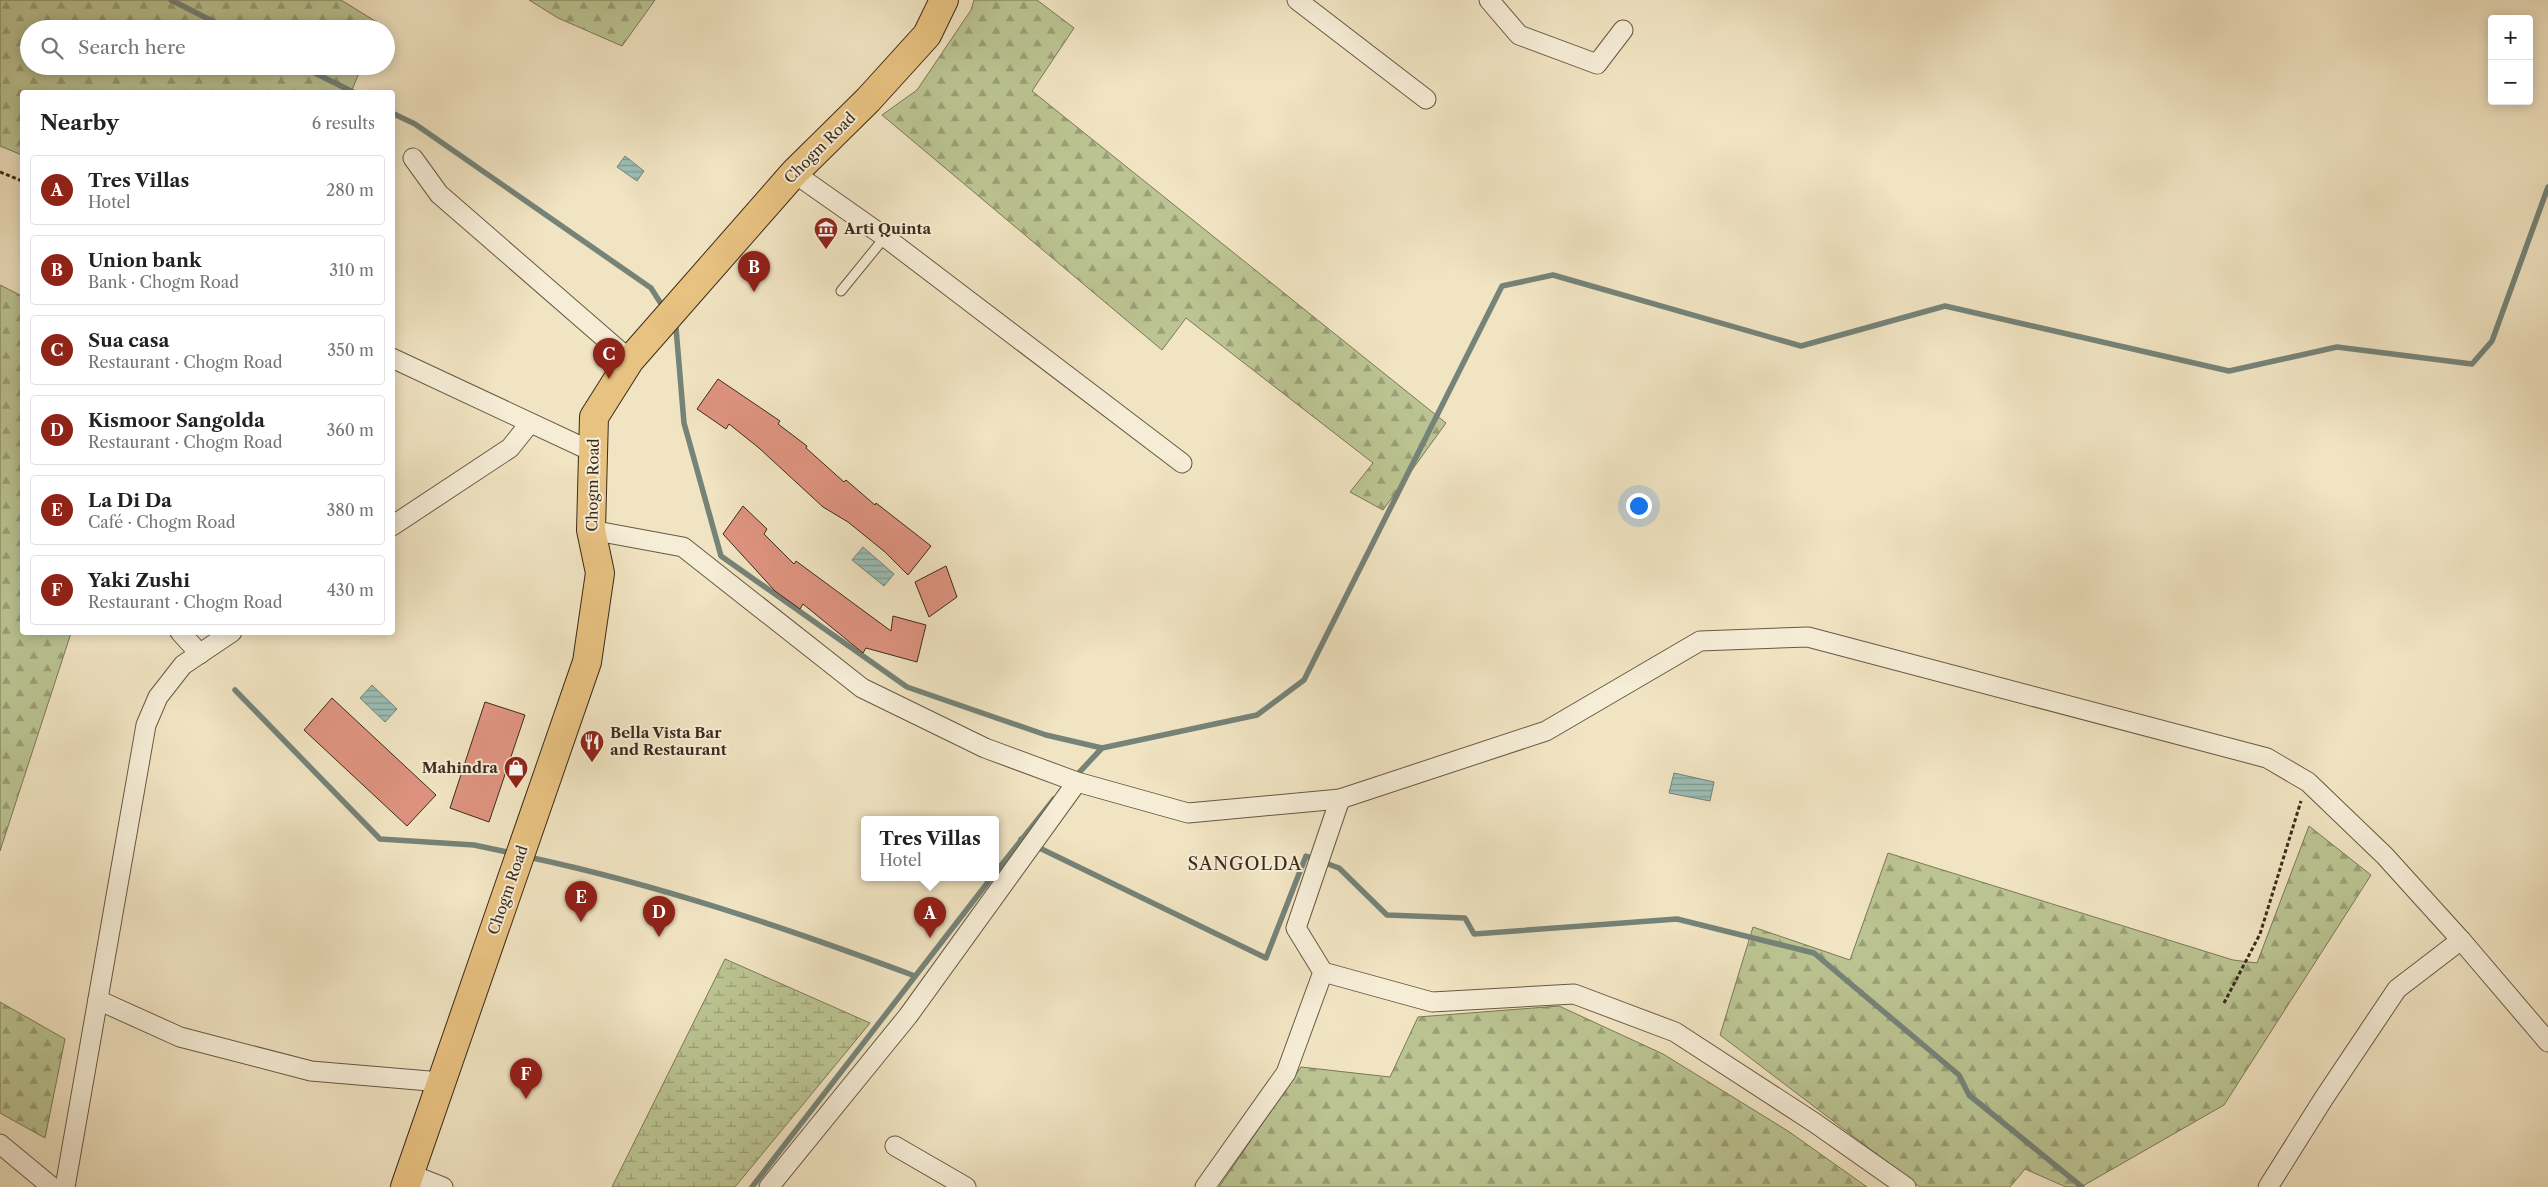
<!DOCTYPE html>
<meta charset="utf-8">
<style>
body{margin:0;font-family:"Libre Caslon Text",serif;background:#f2f2f2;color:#222}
.controls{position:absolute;right:15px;top:15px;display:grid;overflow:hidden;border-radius:5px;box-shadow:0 2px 12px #0003}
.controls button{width:45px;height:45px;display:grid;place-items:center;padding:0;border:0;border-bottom:1px solid #e0e0e0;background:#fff;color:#222;font:25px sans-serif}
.you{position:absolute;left:1638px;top:505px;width:18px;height:18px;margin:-12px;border:4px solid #fff;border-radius:50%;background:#1a73e8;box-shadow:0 0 0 8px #1a73e833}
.badge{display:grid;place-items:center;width:32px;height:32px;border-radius:50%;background:#8f2418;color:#fff;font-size:16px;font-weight:700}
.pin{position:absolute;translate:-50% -41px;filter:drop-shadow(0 1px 2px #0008)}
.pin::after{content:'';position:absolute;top:26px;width:18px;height:15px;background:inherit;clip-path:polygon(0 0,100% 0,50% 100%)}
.popup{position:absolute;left:861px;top:816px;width:138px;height:65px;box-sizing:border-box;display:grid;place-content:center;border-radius:5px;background:#fff;filter:drop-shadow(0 1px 4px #0005);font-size:16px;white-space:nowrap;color:#767676}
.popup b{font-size:19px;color:#222}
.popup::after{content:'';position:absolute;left:50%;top:100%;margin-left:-10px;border:10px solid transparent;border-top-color:#fff}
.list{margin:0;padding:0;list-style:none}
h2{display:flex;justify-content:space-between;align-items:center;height:65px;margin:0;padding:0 20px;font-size:21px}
h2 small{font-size:16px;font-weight:400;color:#767676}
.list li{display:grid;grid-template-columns:32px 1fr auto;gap:15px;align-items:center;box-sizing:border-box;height:70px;margin:0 10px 10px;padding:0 10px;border:1px solid #e0e0e0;border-radius:5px}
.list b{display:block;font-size:19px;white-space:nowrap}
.list p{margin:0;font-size:16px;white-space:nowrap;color:#767676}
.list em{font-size:16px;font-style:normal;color:#767676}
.icon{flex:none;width:28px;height:28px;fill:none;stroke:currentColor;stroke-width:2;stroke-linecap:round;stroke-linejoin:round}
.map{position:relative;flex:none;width:2548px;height:1187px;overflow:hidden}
.search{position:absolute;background:#fff;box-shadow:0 2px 12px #0003;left:20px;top:20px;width:375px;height:55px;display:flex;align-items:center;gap:12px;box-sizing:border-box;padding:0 18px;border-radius:28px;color:#767676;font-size:19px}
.panel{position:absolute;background:#fff;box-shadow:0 2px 12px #0003;left:20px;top:90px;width:375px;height:545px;border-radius:5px}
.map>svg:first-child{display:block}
</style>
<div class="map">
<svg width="2548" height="1187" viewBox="0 0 2548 1187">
<defs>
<pattern id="forest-firs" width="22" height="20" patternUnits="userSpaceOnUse" patternTransform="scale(1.25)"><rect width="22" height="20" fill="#bbc492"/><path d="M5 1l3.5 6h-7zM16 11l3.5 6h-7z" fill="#999f76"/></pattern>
<pattern id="wetland-marsh" width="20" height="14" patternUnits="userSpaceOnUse" patternTransform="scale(1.25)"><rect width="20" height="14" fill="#bbc492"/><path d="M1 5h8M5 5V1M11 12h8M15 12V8" fill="none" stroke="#999f76"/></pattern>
<pattern id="water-rules" width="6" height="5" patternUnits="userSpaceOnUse" patternTransform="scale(1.25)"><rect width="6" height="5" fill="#9bbeb7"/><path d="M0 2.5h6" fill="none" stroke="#809b94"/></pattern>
</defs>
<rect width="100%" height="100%" fill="#f1e4c2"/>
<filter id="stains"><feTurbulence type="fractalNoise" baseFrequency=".004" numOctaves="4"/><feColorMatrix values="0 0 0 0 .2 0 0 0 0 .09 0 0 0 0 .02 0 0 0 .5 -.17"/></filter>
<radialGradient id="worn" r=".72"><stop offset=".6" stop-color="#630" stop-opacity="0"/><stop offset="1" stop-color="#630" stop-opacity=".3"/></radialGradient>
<g fill="url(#forest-firs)" stroke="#7b7856">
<polygon points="0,0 341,0 380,24 378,29 29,29 29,66 362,66 351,92 22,92 22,155 0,146"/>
<polygon points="529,0 655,0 622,46 558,18"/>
<polygon points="974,0 1037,0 1074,28 1032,91 1446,423 1383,510 1350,492 1373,463 1186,318 1162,350 882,115 917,90 971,10"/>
<polygon points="0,285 22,296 22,632 71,633 0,851"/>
<polygon points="2309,826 2371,875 2224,1105 2081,1187 2066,1187 2025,1169 2010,1187 1920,1187 1720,1035 1753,927 1850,960 1888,853 2233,960 2257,963"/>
<polygon points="0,1002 65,1039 45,1138 0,1113"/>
<polygon points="1559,1006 1663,1054 1788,1131 1867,1187 1219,1187 1301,1067 1390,1077 1418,1017"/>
</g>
<polygon fill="url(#wetland-marsh)" stroke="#7b7856" points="725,959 870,1023 735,1187 612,1187"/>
<g fill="url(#water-rules)" stroke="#758378">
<polygon points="625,156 644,171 637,181 617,167"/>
<polygon points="863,547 894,574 884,586 852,560"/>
<polygon points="372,685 397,709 385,722 360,698"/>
<polygon points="1674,773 1714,782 1710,801 1669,793"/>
</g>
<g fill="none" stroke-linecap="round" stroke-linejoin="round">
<g stroke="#758378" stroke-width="5.5">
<polyline points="171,0 228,29"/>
<polyline points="301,66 353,92"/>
<polyline points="392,113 415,124 651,288 665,310"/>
<polyline points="672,322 676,328 684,423 721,556 907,687 1046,735 1102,748 1257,715 1304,680 1502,286 1553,275 1801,346 1945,306 2229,371 2337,347 2472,364 2492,341 2548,187"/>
<polyline points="235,690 380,839 474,845 512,853"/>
<polyline points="1074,778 1102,748"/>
<polyline points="1021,839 1266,958 1306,856 1339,868 1387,915 1465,918 1474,934 1677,919 1814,953 1959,1075 1969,1095 2082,1187"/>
<path d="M528 857C660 885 789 929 915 976"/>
<polyline points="995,873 1054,799"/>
<polyline points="752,1187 992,877"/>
</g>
</g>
<g fill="#de9380" stroke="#3b2b1a">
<polygon points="718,379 780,421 778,424 807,446 806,448 844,482 846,480 875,505 876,503 931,546 908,575 885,552 848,522 823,507 759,448 729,424 726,429 697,409"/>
<polygon points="743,506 767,529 764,534 794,564 796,561 891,631 893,616 926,625 917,662 866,648 863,653 803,604 800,609 775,591 723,534"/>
<polygon points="946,566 957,597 929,617 915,582"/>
<polygon points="332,698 436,795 407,826 304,730"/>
<polygon points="485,702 525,715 489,822 450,808"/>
</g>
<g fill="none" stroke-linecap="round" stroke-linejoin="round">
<defs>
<polyline id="lane" points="841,291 885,237"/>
<g id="street">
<polyline points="1297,0 1426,99"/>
<polyline points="1489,0 1519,35 1597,64 1623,30"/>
<polyline points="413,158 439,194 630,360"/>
<polyline points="794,173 885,237 1182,463"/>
<polyline points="392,358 593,452"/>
<polyline points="392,526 510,448 530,423"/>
<polyline points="591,530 683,547 862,688 985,748 1077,782 1188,813 1340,799 1546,731 1700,641 1808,637 2267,758 2308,782 2385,856 2461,940 2548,1042"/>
<polyline points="180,632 200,654"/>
<polyline points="1323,972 1432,1002 1574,994 1675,1032 1815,1123 1906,1187"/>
<polyline points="98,1000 180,1037 311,1071 441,1082"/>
<polyline points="0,1144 52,1187"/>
<polyline points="895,1146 966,1187"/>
<polyline points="410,1174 443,1187"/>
<polyline points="65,1187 146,725 158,697 183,665 232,632"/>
<polyline points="769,1187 908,1016 1077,782"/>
<polyline points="1205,1187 1286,1073 1323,972 1296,928 1340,799"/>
<polyline points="2268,1187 2324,1098 2397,989 2461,940"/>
</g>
<polyline id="primary" points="405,1187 587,662 600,573 591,530 594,417 630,360 794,173 868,100 927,35 944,0"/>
</defs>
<use href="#lane" stroke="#685944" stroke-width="11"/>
<use href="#street" stroke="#685944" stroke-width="21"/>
<use href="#primary" stroke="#3b2b1a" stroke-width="30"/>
<g stroke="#3b2b1a" stroke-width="3" stroke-dasharray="4 2.5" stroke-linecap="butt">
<polyline points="0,172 22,181"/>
<polyline points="2224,1003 2260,934 2301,801"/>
</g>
<use href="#lane" stroke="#f6edd7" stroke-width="9"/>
<use href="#street" stroke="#f6edd7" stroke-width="19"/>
<use href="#primary" stroke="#e8c281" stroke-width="28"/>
</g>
<defs>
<symbol id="museum-pin" viewBox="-11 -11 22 30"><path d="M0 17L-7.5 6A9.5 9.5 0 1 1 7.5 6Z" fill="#8f2418" stroke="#f6edd7"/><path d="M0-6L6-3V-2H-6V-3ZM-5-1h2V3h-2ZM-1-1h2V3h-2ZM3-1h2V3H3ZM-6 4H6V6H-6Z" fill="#fff"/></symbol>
<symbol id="restaurant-pin" viewBox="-11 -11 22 30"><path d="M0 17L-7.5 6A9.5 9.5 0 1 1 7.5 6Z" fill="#8f2418" stroke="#f6edd7"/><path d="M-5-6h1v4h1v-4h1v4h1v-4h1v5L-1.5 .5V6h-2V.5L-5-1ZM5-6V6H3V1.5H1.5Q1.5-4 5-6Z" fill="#fff"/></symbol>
<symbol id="shop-pin" viewBox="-11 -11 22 30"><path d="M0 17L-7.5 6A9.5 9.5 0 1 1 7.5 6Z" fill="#8f2418" stroke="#f6edd7"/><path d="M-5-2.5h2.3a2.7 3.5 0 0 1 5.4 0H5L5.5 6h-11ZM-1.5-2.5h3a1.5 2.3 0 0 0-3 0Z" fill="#fff"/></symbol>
</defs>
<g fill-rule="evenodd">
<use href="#museum-pin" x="812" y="215" width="28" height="38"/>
<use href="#restaurant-pin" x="578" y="728" width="28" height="38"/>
<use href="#shop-pin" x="502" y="754" width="28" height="38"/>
</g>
<g text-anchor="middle" stroke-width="4" stroke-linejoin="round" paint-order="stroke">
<g font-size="15" fill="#3b2b1a" stroke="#f6edd7">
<text transform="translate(820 148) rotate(-45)" y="5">Chogm Road</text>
<text transform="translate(593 485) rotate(-89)" y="5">Chogm Road</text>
<text transform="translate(508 890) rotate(-71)" y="5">Chogm Road</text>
</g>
<g font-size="15" font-weight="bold" fill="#3b2b1a" stroke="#f6edd7" text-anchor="start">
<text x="844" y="234">Arti Quinta</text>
<text x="610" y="738">Bella Vista Bar<tspan x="610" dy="17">and Restaurant</tspan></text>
<text x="498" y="773" text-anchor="end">Mahindra</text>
</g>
<g font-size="18" letter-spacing="1" fill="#3b2b1a" stroke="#f6edd7">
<text x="1245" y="870">SANGOLDA</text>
</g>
</g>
<rect width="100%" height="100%" filter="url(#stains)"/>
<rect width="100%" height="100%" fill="url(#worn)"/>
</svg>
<div class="controls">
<button>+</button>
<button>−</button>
</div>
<div class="you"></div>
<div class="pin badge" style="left:930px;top:938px">A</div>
<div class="popup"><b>Tres Villas</b>Hotel</div>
<div class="pin badge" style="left:754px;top:292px">B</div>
<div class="pin badge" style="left:609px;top:379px">C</div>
<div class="pin badge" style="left:659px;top:937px">D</div>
<div class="pin badge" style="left:581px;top:922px">E</div>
<div class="pin badge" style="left:526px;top:1099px">F</div>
<div class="search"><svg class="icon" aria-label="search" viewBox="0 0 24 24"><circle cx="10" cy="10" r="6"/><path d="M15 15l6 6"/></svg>Search here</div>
<section class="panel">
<h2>Nearby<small>6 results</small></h2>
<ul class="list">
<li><span class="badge">A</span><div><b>Tres Villas</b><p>Hotel</p></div><em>280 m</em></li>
<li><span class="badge">B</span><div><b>Union bank</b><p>Bank · Chogm Road</p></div><em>310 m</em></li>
<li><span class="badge">C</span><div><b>Sua casa</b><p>Restaurant · Chogm Road</p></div><em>350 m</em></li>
<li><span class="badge">D</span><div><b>Kismoor Sangolda</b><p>Restaurant · Chogm Road</p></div><em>360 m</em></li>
<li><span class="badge">E</span><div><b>La Di Da</b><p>Café · Chogm Road</p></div><em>380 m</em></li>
<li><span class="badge">F</span><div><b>Yaki Zushi</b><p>Restaurant · Chogm Road</p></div><em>430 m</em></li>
</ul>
</section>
</div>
